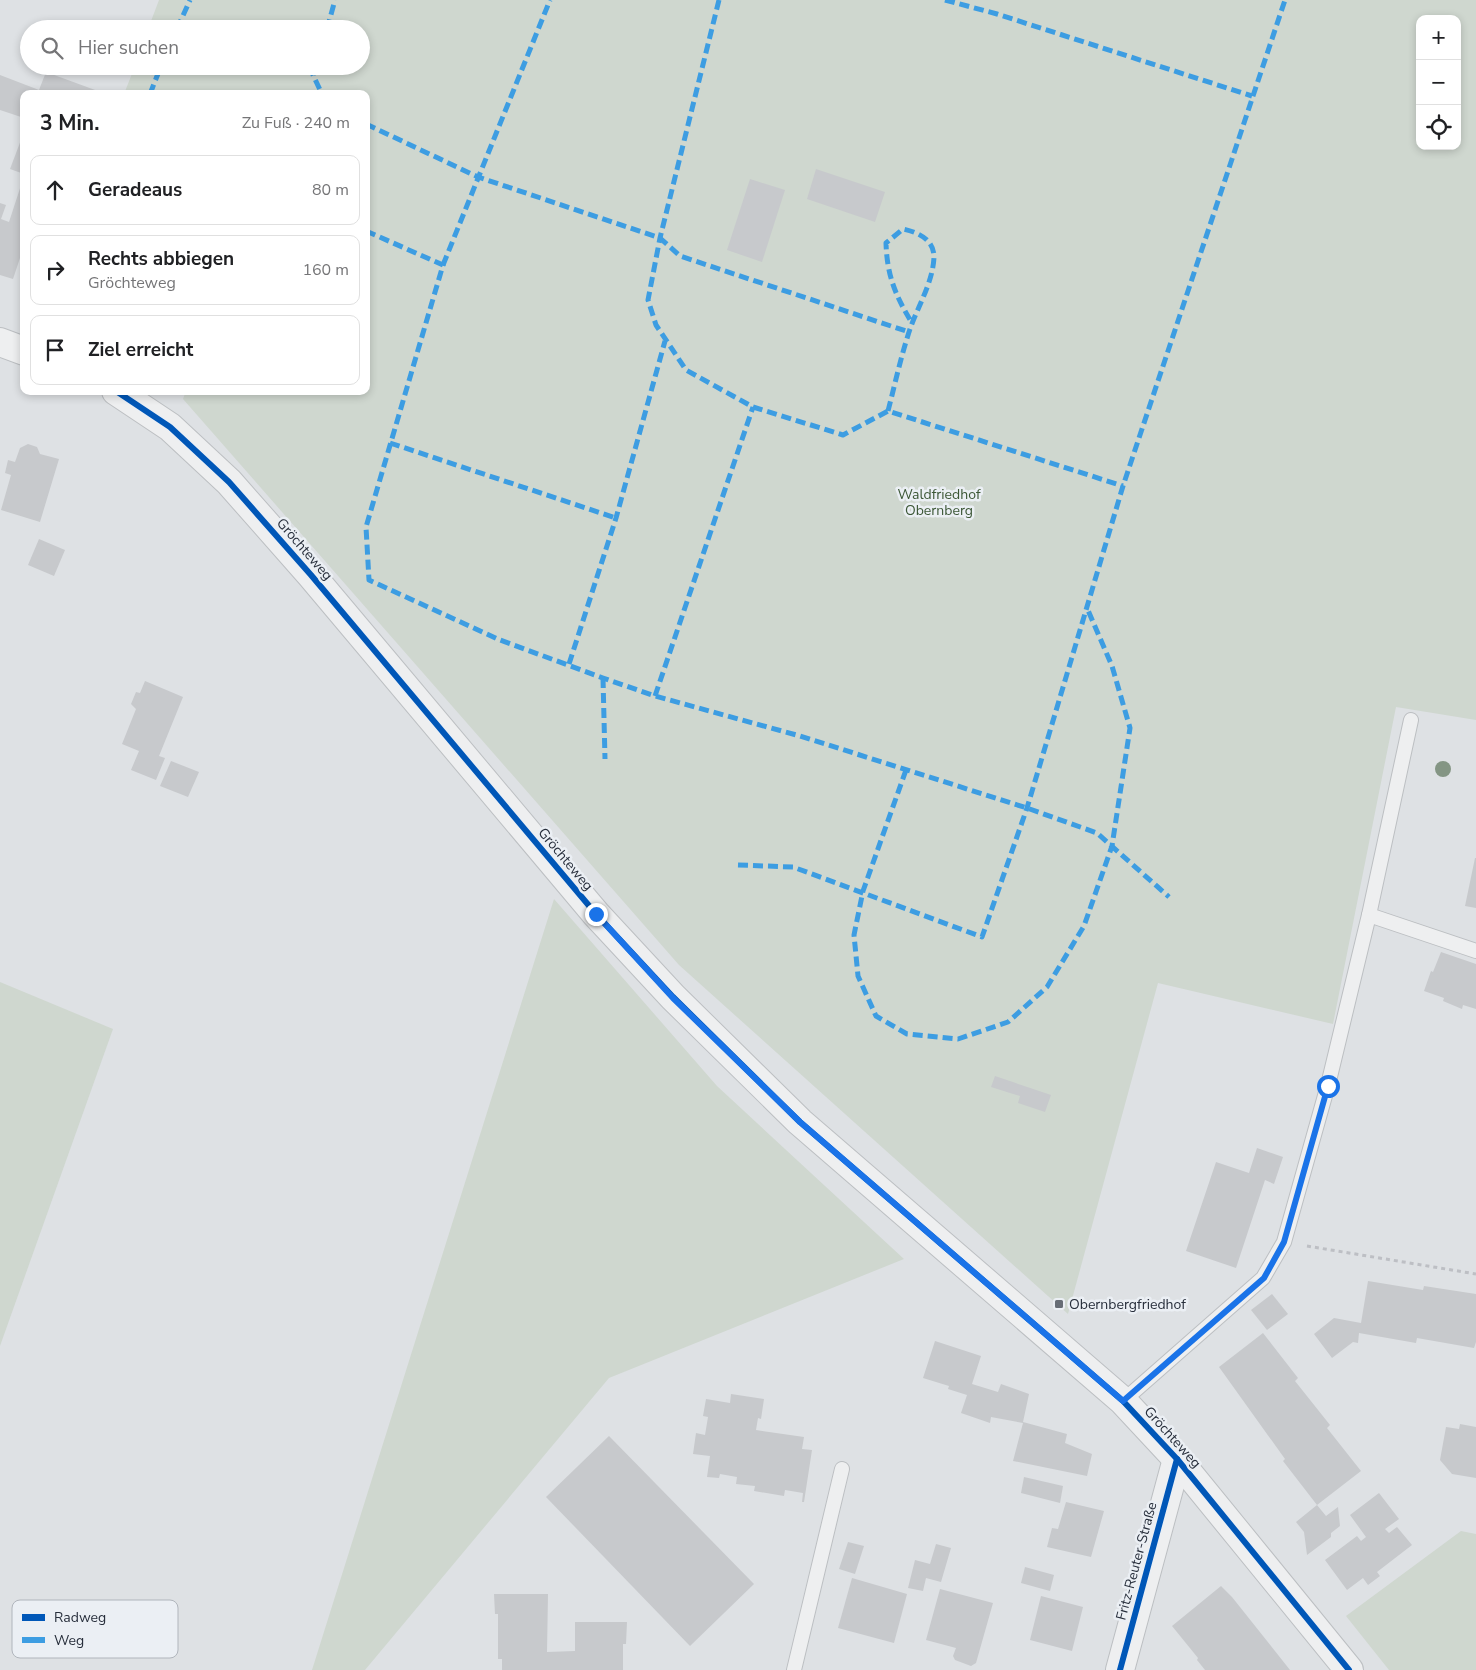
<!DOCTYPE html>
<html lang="de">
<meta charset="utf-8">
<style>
body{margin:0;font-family:"Nunito Sans",sans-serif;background:#f6f6f6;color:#202124}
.controls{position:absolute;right:15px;top:15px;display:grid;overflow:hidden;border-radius:10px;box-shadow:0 2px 8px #0003}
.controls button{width:45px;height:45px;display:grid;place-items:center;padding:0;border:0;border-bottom:1px solid #e0e0e0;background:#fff;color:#202124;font:25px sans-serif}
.stop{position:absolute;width:15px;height:15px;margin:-11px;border:4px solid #1a73e8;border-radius:50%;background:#fff}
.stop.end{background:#1a73e8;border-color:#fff;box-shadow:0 1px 5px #0008}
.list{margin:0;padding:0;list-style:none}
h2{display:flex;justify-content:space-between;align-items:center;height:65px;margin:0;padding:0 20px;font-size:21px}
h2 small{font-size:16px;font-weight:400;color:#757577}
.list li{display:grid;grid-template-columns:32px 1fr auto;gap:15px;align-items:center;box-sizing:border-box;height:70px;margin:0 10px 10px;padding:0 10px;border:1px solid #e0e0e0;border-radius:10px}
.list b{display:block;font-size:19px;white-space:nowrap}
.list p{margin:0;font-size:16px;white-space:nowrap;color:#757577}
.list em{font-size:16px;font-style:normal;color:#757577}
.icon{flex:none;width:28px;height:28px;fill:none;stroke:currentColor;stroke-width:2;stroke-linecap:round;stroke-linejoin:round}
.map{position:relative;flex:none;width:1476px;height:1670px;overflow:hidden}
.search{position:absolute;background:#fff;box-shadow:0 2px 8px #0003;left:20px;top:20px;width:350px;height:55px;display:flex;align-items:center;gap:12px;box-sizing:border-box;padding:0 18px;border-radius:28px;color:#757577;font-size:19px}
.panel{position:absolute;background:#fff;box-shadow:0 2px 8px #0003;left:20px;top:90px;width:350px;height:305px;border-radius:10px}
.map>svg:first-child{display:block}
</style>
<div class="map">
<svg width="1476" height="1670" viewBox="0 0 1476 1670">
<rect width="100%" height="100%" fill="#dee1e4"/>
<g fill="#cfd7cf" fill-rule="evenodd">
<path d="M159 0H1476V720L1396 707 1333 1024 1158 983 1068 1314 679 965 183 399 186 391H366V94H124L135 66H361V29H148ZM1420 19H1457V146H1420Z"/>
<polygon points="554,899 717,1086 904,1259 609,1378 365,1670 312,1670"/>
<polygon points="0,982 113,1029 0,1346"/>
<polygon points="1461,1531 1476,1534 1476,1670 1389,1670 1346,1616"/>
</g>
<g fill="#c7c9cc">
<polygon points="46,72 106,94 24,94 24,118 0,110 0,75 39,90"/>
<polygon points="24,132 24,174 10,169"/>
<polygon points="816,169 885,192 875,222 807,199"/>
<polygon points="24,176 24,246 13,279 0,275 0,203 6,205 1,219 9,222"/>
<polygon points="750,179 785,190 762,262 727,250"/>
<polygon points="28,444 37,447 40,454 59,459 40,522 1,510 11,475 5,473 8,460 15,462 20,448"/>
<polygon points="39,539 65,550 54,576 28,565"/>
<polygon points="145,681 183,697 159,756 165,758 156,780 131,770 139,751 122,744 136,709 131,704 136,692 140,693"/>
<polygon points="171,761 199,772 188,797 160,786"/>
<polygon points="1475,858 1476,858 1476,908 1465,906"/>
<polygon points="1441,952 1476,964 1476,1009 1463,1005 1462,1009 1443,1001 1444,998 1424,991 1431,971 1433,972"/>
<polygon points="995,1076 1051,1095 1045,1112 1018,1103 1020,1096 991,1087"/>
<polygon points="1257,1148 1283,1157 1274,1184 1265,1180 1236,1268 1186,1251 1216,1162 1249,1173"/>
<polygon points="1368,1281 1423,1290 1424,1286 1476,1294 1476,1342 1474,1348 1417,1338 1416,1343 1359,1333 1358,1343 1353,1342 1332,1358 1314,1334 1334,1318 1361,1323"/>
<polygon points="1272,1294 1288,1314 1267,1330 1251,1310"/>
<polygon points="1263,1333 1298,1378 1295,1381 1330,1425 1327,1428 1361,1471 1317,1505 1283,1461 1285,1459 1219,1367"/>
<polygon points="935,1341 981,1356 972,1384 998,1392 1001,1384 1029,1394 1023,1422 1067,1434 1065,1443 1092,1454 1087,1476 1013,1461 1023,1423 991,1417 990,1423 961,1413 967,1395 948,1389 949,1386 923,1378"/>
<polygon points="731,1394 764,1399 761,1419 758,1418 756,1430 804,1437 802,1449 812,1450 804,1502 802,1502 803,1493 785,1490 784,1496 754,1491 755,1486 736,1484 737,1477 720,1474 719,1478 707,1477 710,1456 693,1454 696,1433 705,1435 708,1417 703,1416 706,1399 730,1403"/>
<polygon points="1460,1424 1476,1427 1476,1478 1452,1474 1440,1460 1446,1427 1459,1429"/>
<polygon points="609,1436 754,1584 690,1646 546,1497"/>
<polygon points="1024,1477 1063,1486 1060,1503 1021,1493"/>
<polygon points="1379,1493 1399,1519 1385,1529 1389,1533 1397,1527 1412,1545 1377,1572 1380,1576 1368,1585 1363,1578 1347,1590 1325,1560 1357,1536 1361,1541 1366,1537 1350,1515"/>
<polygon points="1066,1502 1104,1511 1091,1557 1047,1547 1052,1528 1058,1529"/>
<polygon points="1317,1505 1326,1516 1338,1507 1340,1526 1331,1533 1331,1537 1307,1555 1304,1532 1296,1522"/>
<polygon points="848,1542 864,1546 855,1574 839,1569"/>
<polygon points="936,1544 951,1548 941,1582 926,1578 923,1591 908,1588 915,1560 930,1564"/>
<polygon points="1025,1567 1054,1575 1050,1591 1021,1583"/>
<polygon points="852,1578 907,1594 894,1643 838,1628"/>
<polygon points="1221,1586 1232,1597 1290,1670 1205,1670 1197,1660 1198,1658 1172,1626"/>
<polygon points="940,1589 993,1603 976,1663 971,1666 955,1660 953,1656 956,1648 926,1640"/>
<polygon points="494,1594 548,1594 547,1652 575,1651 575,1622 627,1622 626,1644 623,1644 623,1670 502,1670 502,1659 498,1659 498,1614 495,1614"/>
<polygon points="1041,1596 1083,1607 1072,1651 1030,1640"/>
</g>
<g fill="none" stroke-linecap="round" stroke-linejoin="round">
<defs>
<g id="service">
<polyline points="1369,915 1476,951"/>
<polyline points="1123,1401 1263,1278 1284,1242 1328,1085 1369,915 1411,720"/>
<polyline points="794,1670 842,1469"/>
</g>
<polyline id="minor" points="1120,1670 1177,1459"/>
<g id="tertiary">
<polyline points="0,342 24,351"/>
<polyline points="116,391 170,427 229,482 311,575 596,914 673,997 800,1122 1123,1401 1177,1459 1349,1670"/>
</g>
</defs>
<use href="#service" stroke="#bcbfc2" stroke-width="16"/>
<use href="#minor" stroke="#bcbfc2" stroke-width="30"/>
<use href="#tertiary" stroke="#bcbfc2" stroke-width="30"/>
<polyline stroke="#bdbfc4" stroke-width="3" stroke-dasharray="4 4" stroke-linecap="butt" points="1307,1246 1476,1274"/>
<use href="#service" stroke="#eeeff0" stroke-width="14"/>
<use href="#minor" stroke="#eeeff0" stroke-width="28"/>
<use href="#tertiary" stroke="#eeeff0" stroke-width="28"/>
<g stroke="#3d9de2" stroke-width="5" stroke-dasharray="10 5" stroke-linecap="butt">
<polyline points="719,0 660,238 648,300 656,325 686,370 753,407 843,435 888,411 1123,486"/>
<polyline points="945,0 997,14 1252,96"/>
<polyline points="177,29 190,0"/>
<polyline points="327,29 335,0"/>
<polyline points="316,66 313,75 322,94"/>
<polyline points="150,94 161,66"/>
<polyline points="366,124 478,177 660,238 680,256 909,332"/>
<polyline points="366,231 443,265 366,527 369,580 500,640 603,678 655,696 800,736 1027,808 1097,833 1169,897"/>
<polyline points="443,265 550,0"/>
<path d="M888 411C895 384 901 356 910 329 918 306 933 282 934 257 934 239 917 232 903 229L886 243C887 275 895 295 912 323"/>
<polyline points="390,443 616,518"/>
<polyline points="569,664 616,518 665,341"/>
<polyline points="603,678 605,759"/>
<polyline points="655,696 753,407"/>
<polyline points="906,770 863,891 854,935 858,976 876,1016 907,1034 958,1039 1008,1022 1047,987 1084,926 1112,846 1130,728 1112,666 1087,608"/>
<polyline points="738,865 793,867 982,937 1027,808 1123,486 1285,0"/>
</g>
<defs>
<g id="cycleway">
<polyline points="116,391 170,427 229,482 311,575 596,914 673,997 800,1122 1123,1401 1177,1459 1349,1670"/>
<polyline points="1120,1670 1177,1459"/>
</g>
</defs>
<use href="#cycleway" stroke="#ebeff4" stroke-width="9"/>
<use href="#cycleway" stroke="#0057b8" stroke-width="6"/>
</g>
<circle fill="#849584" cx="1443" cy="769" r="8"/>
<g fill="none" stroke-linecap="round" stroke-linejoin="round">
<polyline stroke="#1a73e8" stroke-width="6" points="596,914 673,998 800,1122 1123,1401 1264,1278 1284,1242 1328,1086"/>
</g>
<rect fill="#676d76" stroke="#ebeff4" stroke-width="2" x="1054" y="1299" width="10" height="10" rx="2.5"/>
<g text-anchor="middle" stroke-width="5" stroke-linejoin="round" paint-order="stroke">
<g font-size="14" fill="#3b5635" stroke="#ebeff4">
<text x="939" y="499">Waldfriedhof<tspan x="939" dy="16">Obernberg</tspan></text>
</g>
<g font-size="14" fill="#272e3b" stroke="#ebeff4">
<text transform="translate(305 549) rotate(49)" y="5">Gröchteweg</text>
<text transform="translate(566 859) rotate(50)" y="5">Gröchteweg</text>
<text transform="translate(1173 1437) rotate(48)" y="5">Gröchteweg</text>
<text transform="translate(1136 1561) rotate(-75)" y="5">Fritz-Reuter-Straße</text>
</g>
<g font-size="14" fill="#272e3b" stroke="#ebeff4" text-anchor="start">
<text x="1069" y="1309">Obernbergfriedhof</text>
</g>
</g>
<rect x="12" y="1600" width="166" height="58" rx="8" fill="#ebeff4" stroke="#b0b5bc" stroke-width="1"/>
<rect x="22" y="1614" width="23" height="7" fill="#0057b8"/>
<rect x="22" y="1637" width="23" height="6" fill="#3d9de2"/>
<g font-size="14" fill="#272e3b">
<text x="54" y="1622">Radweg</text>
<text x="54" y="1645">Weg</text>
</g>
</svg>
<div class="controls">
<button>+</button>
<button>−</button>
<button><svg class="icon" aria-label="locate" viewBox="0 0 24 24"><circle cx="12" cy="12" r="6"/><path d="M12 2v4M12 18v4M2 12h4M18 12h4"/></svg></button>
</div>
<div class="stop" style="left:1328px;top:1086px"></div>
<div class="stop end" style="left:596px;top:914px"></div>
<div class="search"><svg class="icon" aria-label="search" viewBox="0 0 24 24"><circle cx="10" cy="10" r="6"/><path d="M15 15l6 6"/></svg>Hier suchen</div>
<section class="panel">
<h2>3 Min.<small>Zu Fuß · 240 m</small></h2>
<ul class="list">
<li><svg class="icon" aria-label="ahead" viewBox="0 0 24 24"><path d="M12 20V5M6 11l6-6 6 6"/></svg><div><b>Geradeaus</b></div><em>80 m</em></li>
<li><svg class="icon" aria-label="right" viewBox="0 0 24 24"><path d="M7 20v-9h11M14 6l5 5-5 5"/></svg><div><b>Rechts abbiegen</b><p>Gröchteweg</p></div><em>160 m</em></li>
<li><svg class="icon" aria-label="arrive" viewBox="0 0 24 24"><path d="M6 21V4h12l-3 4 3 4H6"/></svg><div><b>Ziel erreicht</b></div></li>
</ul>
</section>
</div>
